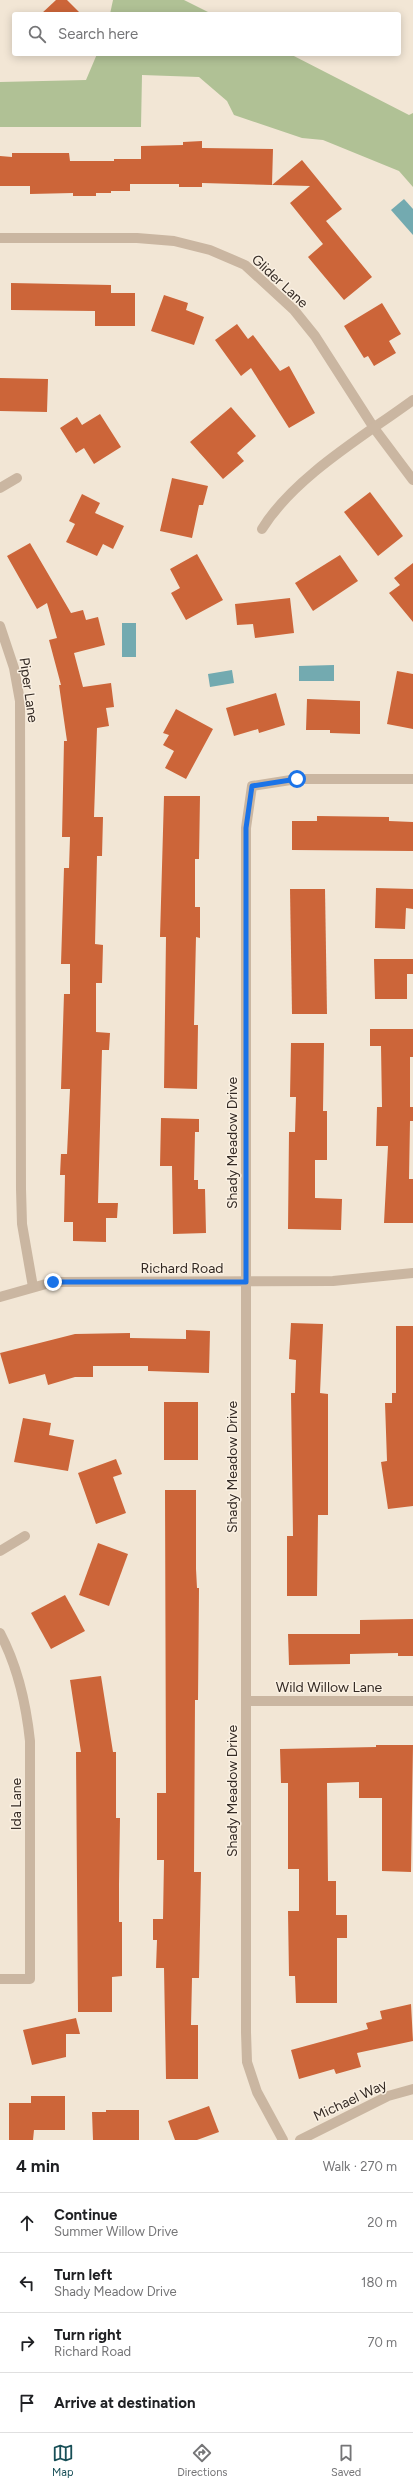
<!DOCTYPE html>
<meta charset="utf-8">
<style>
body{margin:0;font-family:Figtree,sans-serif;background:#f6f6f6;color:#202124}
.stop{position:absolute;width:12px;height:12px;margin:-9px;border:3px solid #1a73e8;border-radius:50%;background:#fff}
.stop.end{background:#1a73e8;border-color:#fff;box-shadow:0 1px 4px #0008}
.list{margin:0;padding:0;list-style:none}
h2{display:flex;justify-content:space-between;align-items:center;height:52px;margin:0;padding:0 16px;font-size:17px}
h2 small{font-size:13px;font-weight:400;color:#757577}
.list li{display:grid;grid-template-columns:26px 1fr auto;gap:12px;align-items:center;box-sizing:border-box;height:60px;padding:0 16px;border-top:1px solid #e0e0e0}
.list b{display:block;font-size:15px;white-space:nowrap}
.list p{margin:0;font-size:13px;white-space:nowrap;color:#757577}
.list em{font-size:13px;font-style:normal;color:#757577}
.icon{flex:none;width:22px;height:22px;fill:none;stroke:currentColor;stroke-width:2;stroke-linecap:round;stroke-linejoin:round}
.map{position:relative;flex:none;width:413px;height:2140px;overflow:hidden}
.search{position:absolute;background:#fff;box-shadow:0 2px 10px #0003;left:12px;right:12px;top:12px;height:44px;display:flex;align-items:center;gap:10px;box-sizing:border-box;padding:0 14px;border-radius:4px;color:#757577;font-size:15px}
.sheet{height:292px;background:#fff}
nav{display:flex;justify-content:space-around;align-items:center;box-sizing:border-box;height:56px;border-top:1px solid #e0e0e0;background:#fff;font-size:11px;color:#757577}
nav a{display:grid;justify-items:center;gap:2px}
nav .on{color:#184f57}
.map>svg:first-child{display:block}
</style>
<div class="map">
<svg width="413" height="2140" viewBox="0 0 413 2140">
<rect width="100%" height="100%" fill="#f2e6d5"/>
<g fill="#b0c195">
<polygon points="113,0 184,0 212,14 110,14"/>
<polygon points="97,54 290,54 409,115 413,113 413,187 399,171 323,140 302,138 234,115 227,101 199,77 142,75 141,127 0,127 0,82 86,80"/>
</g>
<g fill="#73aab0">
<polygon points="404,199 413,209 413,235 391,210"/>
<rect x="122" y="623" width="14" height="34"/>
<polygon points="334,665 334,681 299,681 299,666"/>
<polygon points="232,670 234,683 210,687 208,674"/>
</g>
<g fill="#cc6539">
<polygon points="56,0 67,0 81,14 41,14"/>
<polygon points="202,141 202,148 273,149 272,185 302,160 342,209 326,221 372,277 344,300 308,257 323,244 290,203 310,186 202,183 202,187 179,187 179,184 130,184 130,191 111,191 111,193 96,193 96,196 73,196 73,193 30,194 30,186 0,186 0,156 12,157 12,153 69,153 70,161 114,161 114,159 141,159 141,146 183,145 183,142"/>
<polygon points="11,283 111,285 111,293 135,293 135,326 95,326 95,311 11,310"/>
<polygon points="164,295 188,303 186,310 204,317 194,345 151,331"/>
<polygon points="382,303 401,334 389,341 396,353 374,366 368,356 364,358 344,326"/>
<polygon points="237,324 248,339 253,335 280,371 289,366 315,413 289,428 251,368 241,376 215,340"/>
<polygon points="0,378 48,379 47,412 0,411"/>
<polygon points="231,407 256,436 237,453 244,461 223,479 190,442"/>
<polygon points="100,414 121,447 94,464 84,448 76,453 60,428 77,417 82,425"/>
<polygon points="172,478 208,486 203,505 199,505 192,538 160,531"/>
<polygon points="370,492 403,536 378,556 344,512"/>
<polygon points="82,494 100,503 95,513 124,526 113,549 103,544 97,556 66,542 75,524 69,521"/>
<polygon points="30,543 71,613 83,610 86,620 98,617 105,645 74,653 83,687 111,683 114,707 106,708 109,726 97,728 94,817 103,817 102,856 97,856 95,944 103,945 102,983 96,983 96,1032 110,1033 109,1050 102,1050 98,1203 118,1203 117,1218 106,1218 106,1242 73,1241 73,1222 64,1222 65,1175 60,1175 61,1154 67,1154 70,1089 61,1089 64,994 70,994 70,964 61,964 64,868 69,868 70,837 62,837 64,741 67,741 59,685 61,685 49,640 57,638 47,603 37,609 7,556"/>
<polygon points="197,554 223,600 186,620 171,593 180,588 170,569"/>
<polygon points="340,555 358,581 313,611 295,583"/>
<polygon points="413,563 413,622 389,593 400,585 394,578"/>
<polygon points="290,598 294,633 255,638 253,624 237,625 235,604"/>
<polygon points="397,671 413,674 413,729 387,724"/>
<polygon points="276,693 285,725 259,733 258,729 234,736 226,708"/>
<polygon points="307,699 360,701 360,734 330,733 330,730 306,730"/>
<polygon points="176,709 213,729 186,779 165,768 174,751 163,745 169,735 163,733"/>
<polygon points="164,796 200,796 199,859 195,859 195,907 200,907 200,938 196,937 194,1025 198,1025 197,1089 164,1088 166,937 160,937"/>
<polygon points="317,816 389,817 389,821 413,822 413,851 292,850 292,821 317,821"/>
<polygon points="376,888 413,889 413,909 406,908 405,929 375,928"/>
<polygon points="290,889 325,889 327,1014 292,1014"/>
<polygon points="374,959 413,959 413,974 407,974 407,999 375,999"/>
<polygon points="370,1029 413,1029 413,1057 410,1057 410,1107 413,1107 413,1121 410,1121 409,1179 413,1179 413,1223 384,1223 388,1146 376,1146 377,1107 382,1107 381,1046 370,1046"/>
<polygon points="291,1043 324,1043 323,1111 327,1111 327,1160 315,1160 315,1198 342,1199 341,1230 288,1229 289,1132 295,1132 296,1097 290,1097"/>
<polygon points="161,1118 199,1119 199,1132 195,1132 194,1180 198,1180 198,1189 205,1189 206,1233 173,1234 172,1166 160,1166"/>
<polygon points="291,1323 323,1324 320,1393 328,1394 328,1515 318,1515 317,1596 287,1596 287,1536 293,1536 291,1393 295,1393 296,1360 289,1359"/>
<polygon points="396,1326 413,1326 413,1506 388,1509 381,1462 387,1461 385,1403 392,1403 392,1393 396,1393"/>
<polygon points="186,1330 210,1331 209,1373 148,1371 148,1366 93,1366 93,1377 75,1377 48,1385 45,1374 9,1384 0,1353 75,1334 130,1333 130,1338 186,1339"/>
<rect x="164" y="1402" width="34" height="58"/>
<polygon points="23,1418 51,1423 49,1435 74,1440 68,1471 14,1462"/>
<polygon points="116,1459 122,1474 113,1477 126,1513 96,1524 78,1473"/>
<polygon points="165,1490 196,1490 196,1569 197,1588 199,1588 198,1700 195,1700 194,1872 201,1872 199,1978 192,1978 191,2025 198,2025 198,2079 166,2079 164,1968 156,1968 157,1940 153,1940 153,1919 163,1919 164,1860 157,1860 157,1793 166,1793"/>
<polygon points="98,1543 128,1554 109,1606 79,1595"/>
<polygon points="65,1595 85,1631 51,1649 31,1613"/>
<polygon points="413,1619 413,1656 398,1656 398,1653 350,1654 350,1664 289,1665 288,1634 360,1634 360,1620"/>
<polygon points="101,1676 113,1752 116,1752 116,1818 120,1818 119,1884 119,1922 122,1922 122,1976 112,1977 112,2012 78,2012 76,1752 81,1752 70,1680"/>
<polygon points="376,1745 413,1745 411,1872 382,1871 382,1798 359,1798 359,1782 327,1783 328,1881 336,1881 336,1915 347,1915 347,1938 337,1938 337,2003 296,2003 295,1976 289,1976 288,1911 299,1911 299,1869 288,1869 288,1783 281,1783 280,1749 376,1747"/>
<polygon points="411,2004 413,2041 357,2053 361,2067 336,2074 334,2069 299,2079 291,2050 368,2029 366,2023 382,2019 380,2011"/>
<polygon points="76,2018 80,2034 66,2034 66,2057 32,2065 23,2030"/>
<polygon points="31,2096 65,2096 65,2130 34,2130 33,2140 9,2140 9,2103 31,2103"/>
<polygon points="209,2106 219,2132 197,2140 175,2140 168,2121"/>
<polygon points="106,2110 139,2110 139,2140 93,2140 92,2112 106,2112"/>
</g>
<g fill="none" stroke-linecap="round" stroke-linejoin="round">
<g stroke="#cab6a1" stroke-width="10">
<polyline points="0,238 137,238 174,241 210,250 245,265 294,310 315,336 374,428 413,480"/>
<polyline points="0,488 17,478"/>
<path d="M262 529C294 477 364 436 413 400"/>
<polyline points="0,626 14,668 20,701 21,1189 22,1224 33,1287"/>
<polyline points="0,1297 53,1282 333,1281 413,1273"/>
<polyline points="0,1551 25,1536"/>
<path d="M0 1633C18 1667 26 1703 30 1741V1979H0"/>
<polyline points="246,1701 413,1701"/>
<polyline points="283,2140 257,2092 247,2062 246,2032 246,828 252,786 297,779 413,779"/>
<polyline points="300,2140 388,2096 413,2089"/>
</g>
</g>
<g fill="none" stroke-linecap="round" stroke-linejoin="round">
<polyline stroke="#1a73e8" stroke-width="5" points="53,1282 246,1282 246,828 252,786 297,779"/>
</g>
<g text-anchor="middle" stroke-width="3" stroke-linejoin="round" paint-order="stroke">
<g font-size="14" fill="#342a24" stroke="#faf0e2">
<text transform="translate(280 281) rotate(43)" y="5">Glider Lane</text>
<text transform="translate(29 690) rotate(82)" y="5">Piper Lane</text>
<text transform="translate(232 1143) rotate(-90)" y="5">Shady Meadow Drive</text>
<text x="182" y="1273">Richard Road</text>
<text transform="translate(232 1467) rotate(-90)" y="5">Shady Meadow Drive</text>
<text x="329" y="1692">Wild Willow Lane</text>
<text transform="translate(232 1791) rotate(-90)" y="5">Shady Meadow Drive</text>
<text transform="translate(16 1804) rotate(-90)" y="5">Ida Lane</text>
<text transform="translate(350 2100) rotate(-25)" y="5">Michael Way</text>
</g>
</g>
</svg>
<div class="stop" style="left:297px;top:779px"></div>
<div class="stop end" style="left:53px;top:1282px"></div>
<div class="search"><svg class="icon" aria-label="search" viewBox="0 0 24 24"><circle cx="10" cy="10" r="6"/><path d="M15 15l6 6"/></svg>Search here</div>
</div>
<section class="sheet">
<h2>4 min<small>Walk · 270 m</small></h2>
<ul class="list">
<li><svg class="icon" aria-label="ahead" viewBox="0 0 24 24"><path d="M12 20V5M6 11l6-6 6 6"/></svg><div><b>Continue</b><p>Summer Willow Drive</p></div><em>20 m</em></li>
<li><svg class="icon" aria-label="left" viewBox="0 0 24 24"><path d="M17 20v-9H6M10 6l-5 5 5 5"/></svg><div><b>Turn left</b><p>Shady Meadow Drive</p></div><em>180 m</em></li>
<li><svg class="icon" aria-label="right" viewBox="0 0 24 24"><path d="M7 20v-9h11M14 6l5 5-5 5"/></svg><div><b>Turn right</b><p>Richard Road</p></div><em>70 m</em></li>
<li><svg class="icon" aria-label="arrive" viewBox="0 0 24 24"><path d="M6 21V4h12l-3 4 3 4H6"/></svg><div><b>Arrive at destination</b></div></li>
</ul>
</section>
<nav>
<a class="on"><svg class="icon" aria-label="map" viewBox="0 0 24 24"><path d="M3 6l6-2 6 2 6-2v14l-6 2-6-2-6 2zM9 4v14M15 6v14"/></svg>Map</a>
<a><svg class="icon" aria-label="directions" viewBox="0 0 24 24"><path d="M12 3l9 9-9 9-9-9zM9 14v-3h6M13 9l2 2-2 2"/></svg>Directions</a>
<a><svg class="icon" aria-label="saved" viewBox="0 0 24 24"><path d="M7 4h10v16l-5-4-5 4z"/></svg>Saved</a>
</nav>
